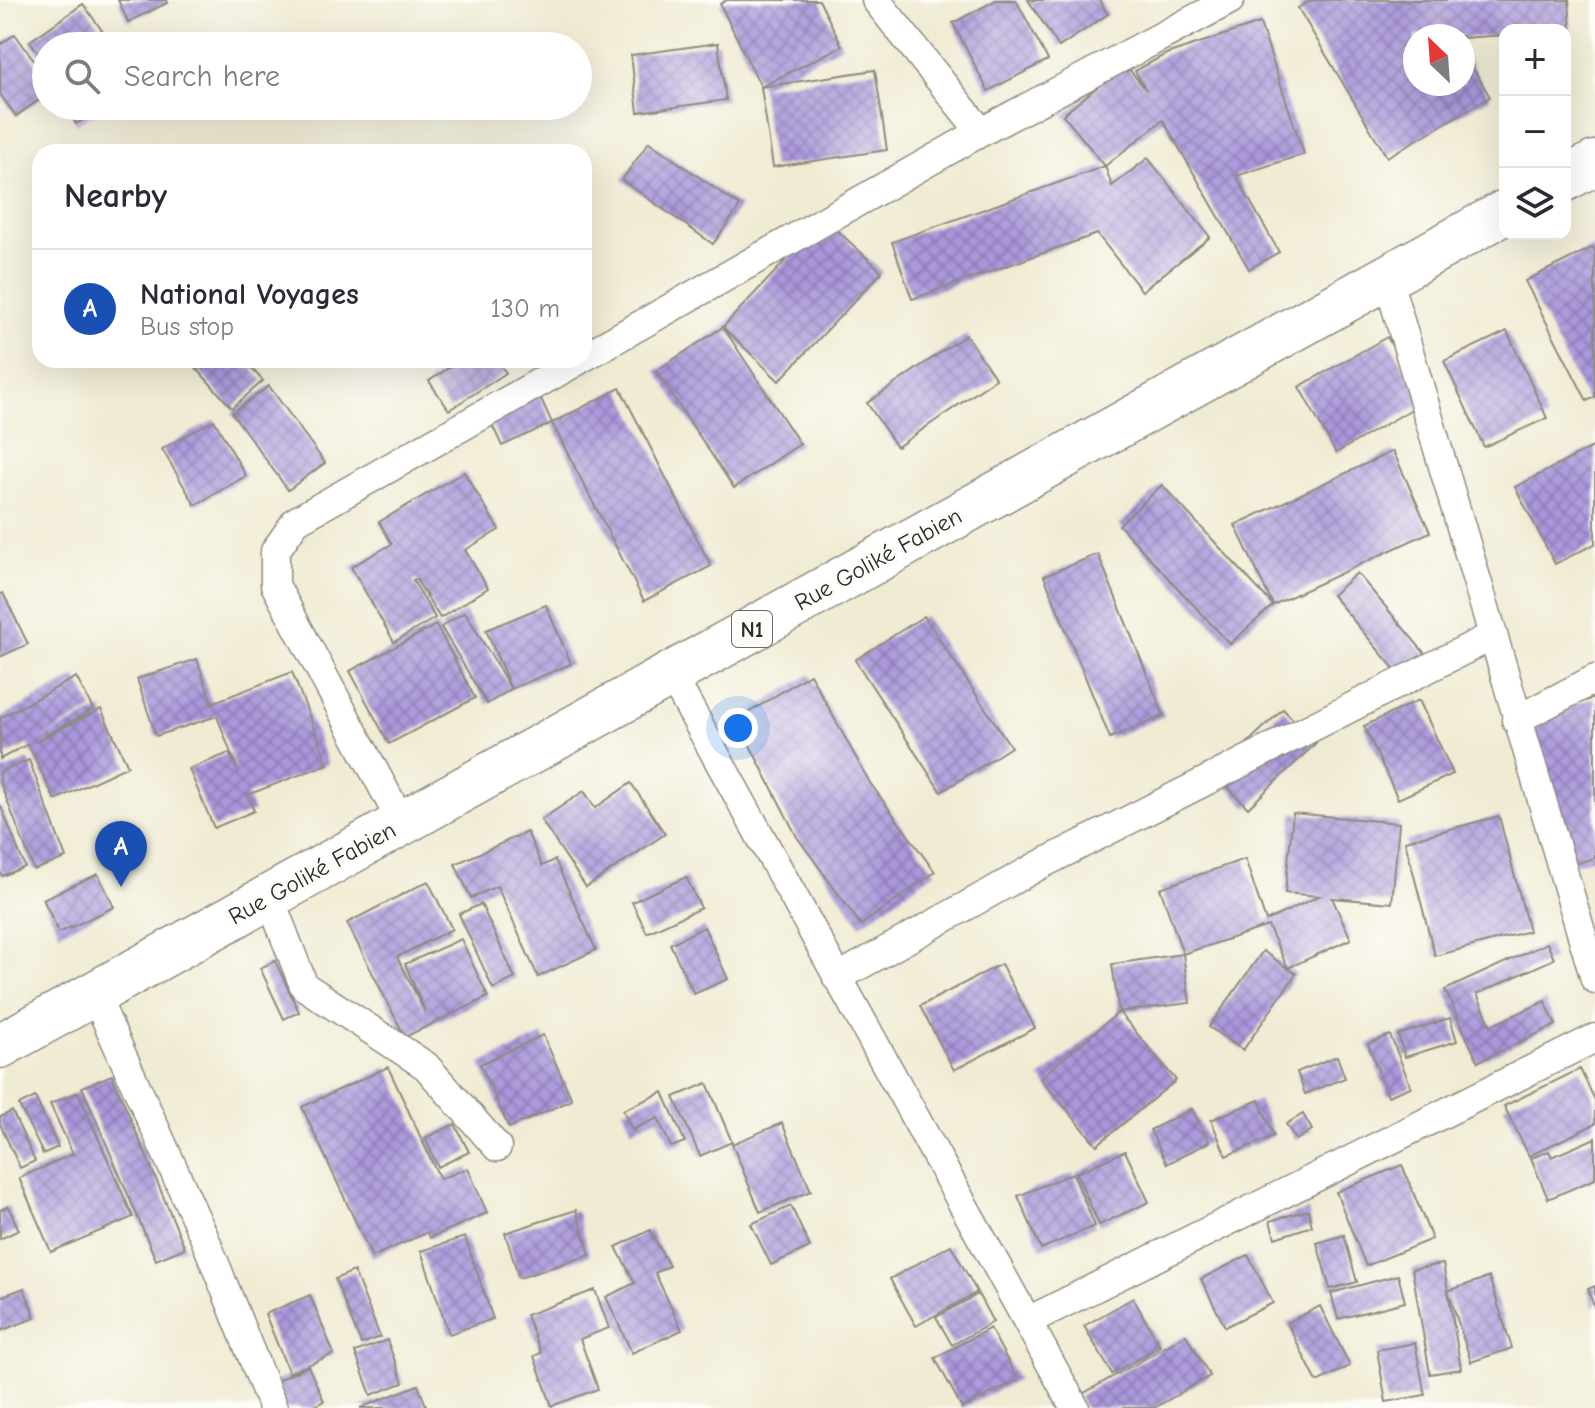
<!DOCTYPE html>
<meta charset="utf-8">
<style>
body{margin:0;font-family:"Comic Neue",sans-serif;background:#f7f7f7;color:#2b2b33}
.controls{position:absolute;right:24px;top:24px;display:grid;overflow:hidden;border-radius:16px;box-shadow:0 8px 32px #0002}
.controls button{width:72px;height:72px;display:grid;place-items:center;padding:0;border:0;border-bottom:2px solid #e1e1e2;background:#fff;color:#2b2b33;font:40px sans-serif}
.compass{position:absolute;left:1403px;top:24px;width:72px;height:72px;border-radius:50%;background:#fff;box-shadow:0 8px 32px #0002;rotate:335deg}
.you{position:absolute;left:738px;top:728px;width:28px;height:28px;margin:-20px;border:6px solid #fff;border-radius:50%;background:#1a73e8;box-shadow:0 0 0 12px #1a73e833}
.badge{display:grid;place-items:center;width:52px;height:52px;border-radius:50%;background:#c8321e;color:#fff;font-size:26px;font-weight:700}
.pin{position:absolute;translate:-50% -66px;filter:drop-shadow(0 2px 4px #0008)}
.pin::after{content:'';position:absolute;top:42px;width:28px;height:24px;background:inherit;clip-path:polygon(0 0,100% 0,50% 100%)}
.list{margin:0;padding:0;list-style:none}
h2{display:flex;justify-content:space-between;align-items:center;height:104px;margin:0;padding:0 32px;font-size:34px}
h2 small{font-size:26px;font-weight:400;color:#7c7c81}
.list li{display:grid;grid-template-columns:52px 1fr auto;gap:24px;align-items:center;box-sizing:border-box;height:120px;padding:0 32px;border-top:2px solid #e1e1e2}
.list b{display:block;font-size:30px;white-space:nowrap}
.list p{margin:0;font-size:26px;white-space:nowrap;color:#7c7c81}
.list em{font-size:26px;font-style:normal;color:#7c7c81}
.icon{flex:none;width:44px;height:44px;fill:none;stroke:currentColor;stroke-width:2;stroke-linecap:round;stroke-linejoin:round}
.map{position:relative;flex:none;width:1595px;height:1408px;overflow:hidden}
.search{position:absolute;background:#fff;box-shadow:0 8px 32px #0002;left:32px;top:32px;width:560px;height:88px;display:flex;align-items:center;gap:20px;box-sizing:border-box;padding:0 28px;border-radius:44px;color:#7c7c81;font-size:30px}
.panel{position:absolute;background:#fff;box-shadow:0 8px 32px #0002;left:32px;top:144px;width:560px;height:224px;border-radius:24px}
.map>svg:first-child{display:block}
</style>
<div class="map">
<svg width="1595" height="1408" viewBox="0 0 1595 1408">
<defs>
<pattern id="building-cross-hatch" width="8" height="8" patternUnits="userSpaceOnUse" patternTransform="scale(2)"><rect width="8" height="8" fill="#ab98dc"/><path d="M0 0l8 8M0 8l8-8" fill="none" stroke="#8b7cb3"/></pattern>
</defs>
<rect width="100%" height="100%" fill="#fdfcf7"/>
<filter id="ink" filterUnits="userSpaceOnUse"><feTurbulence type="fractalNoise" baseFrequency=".0125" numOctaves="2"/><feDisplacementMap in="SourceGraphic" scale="16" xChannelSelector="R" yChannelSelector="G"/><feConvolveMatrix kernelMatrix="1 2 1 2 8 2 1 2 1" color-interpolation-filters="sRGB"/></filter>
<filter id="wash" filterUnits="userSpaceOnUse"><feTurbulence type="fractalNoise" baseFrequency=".006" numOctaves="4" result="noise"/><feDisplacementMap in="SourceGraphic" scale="32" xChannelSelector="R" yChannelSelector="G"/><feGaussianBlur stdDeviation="1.8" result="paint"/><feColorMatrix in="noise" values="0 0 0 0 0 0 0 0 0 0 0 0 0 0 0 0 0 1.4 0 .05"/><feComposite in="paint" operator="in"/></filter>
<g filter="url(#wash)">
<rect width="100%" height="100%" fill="#f0ebd3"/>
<g id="blocks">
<g fill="url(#building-cross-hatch)">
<polygon points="118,0 166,0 167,3 128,22"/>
<polygon points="727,0 819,0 842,46 761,87 720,4"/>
<polygon points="996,0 1016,0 1048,60 988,91 953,23"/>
<polygon points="1028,0 1099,0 1108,14 1059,47"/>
<polygon points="1312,0 1569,0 1571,29 1505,30 1505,35 1463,38 1463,36 1415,36 1415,84 1463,84 1463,51 1490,97 1387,157 1298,8"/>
<polygon points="83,4 111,43 107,46 46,46 46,64 30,41"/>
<polygon points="1260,23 1304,154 1236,176 1279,252 1249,269 1163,120 1105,166 1112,186 1148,158 1210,237 1142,291 1097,234 912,299 892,242 1105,166 1063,115 1125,64 1146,90 1135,71 1166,54"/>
<polygon points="15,34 46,77 46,95 16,116 0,94 0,45"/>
<polygon points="718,43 726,100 638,112 631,55"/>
<polygon points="875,70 887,150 773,167 761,87"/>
<polygon points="66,106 109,106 76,124"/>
<polygon points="649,142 740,206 713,244 622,180"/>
<polygon points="825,219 882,272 779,381 723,327"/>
<polygon points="1593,247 1595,251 1595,397 1587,401 1525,281"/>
<polygon points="723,327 800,444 734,488 656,371"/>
<polygon points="1507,331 1547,418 1484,447 1444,361"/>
<polygon points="966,335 996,379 897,447 867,403"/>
<polygon points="1387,337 1424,402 1336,453 1299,387"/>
<polygon points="189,360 244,360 263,381 232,408"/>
<polygon points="461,360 497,360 506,373 449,410 429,381"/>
<polygon points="269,386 325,463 288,490 232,413"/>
<polygon points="620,388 711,566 644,601 552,423"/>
<polygon points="539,394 552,423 502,446 489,418"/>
<polygon points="214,420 246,476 195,505 162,449"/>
<polygon points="1595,446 1595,544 1555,564 1515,487"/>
<polygon points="1393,451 1430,532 1273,605 1235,525"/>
<polygon points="464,472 499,530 465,550 488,588 440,618 416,579 413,580 435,618 394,642 351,567 392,544 379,522"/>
<polygon points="1162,485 1273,605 1230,644 1119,525"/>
<polygon points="1098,554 1164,716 1110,738 1044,576"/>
<polygon points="1357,573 1428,657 1402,678 1332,595"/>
<polygon points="3,593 28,644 0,657 0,595"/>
<polygon points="546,605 571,664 511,689 486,630"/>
<polygon points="465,612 511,689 487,704 441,627"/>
<polygon points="924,616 1011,747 941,792 855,660"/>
<polygon points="436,625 475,698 389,744 350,671"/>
<polygon points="197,659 212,703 292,672 328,764 247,795 254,811 214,828 189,769 229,753 238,772 217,716 156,736 137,679"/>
<polygon points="810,674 870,783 935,872 861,925 797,837 737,720"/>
<polygon points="76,677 93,709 34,742 101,709 128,766 55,800 28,744 0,759 0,718"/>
<polygon points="1595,698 1595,858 1558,869 1516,720"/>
<polygon points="1419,700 1453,774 1398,799 1364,726"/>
<polygon points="1283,709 1316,743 1248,808 1215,774"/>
<polygon points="29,760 66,858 34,870 0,782 0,772"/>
<polygon points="631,783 665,834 586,887 541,820 584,791 595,808"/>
<polygon points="0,804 25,867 2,876 0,872"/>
<polygon points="1293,813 1399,823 1392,903 1332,898 1351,939 1288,968 1268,926 1183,954 1160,888 1245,859 1266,921 1319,896 1285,893"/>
<polygon points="1499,816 1529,931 1435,956 1405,841"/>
<polygon points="527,832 542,866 555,860 596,950 538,977 497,886 471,898 455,864"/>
<polygon points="98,874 114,907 59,933 43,899"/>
<polygon points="686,877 701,908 647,933 632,902"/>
<polygon points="428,881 452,929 397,957 426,1014 405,964 461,939 488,997 405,1037 347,923"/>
<polygon points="481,904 515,978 493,989 459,914"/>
<polygon points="704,927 728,979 694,994 670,944"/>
<polygon points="1547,943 1554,959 1477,994 1491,1026 1545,1001 1556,1025 1478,1062 1445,990"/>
<polygon points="1263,951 1296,974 1243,1050 1209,1027"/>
<polygon points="1183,954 1190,1003 1119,1012 1112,964"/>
<polygon points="275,961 299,1012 284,1019 260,968"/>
<polygon points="1001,964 1035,1028 954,1070 920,1006"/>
<polygon points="1119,1012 1176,1080 1097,1145 1040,1078"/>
<polygon points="1450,1018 1457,1041 1405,1057 1398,1035"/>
<polygon points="543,1035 572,1100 509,1128 480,1064"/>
<polygon points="1390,1035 1411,1087 1388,1096 1368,1044"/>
<polygon points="1337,1056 1345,1078 1305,1094 1297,1072"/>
<polygon points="388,1067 440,1179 468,1168 487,1213 430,1238 428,1232 372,1257 302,1107"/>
<polygon points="1580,1069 1595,1100 1595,1124 1529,1156 1504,1106"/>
<polygon points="112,1075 185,1248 156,1260 82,1087"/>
<polygon points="707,1083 732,1142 700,1156 674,1097"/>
<polygon points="78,1092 133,1217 51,1252 19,1178 73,1154 50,1104"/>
<polygon points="663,1092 685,1142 671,1147 658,1118 632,1130 623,1110"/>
<polygon points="35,1097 58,1147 43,1154 19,1105"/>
<polygon points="1259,1100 1274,1136 1226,1156 1211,1120"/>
<polygon points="1192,1109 1209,1142 1167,1164 1150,1130"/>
<polygon points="12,1111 35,1161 20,1168 0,1124 0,1117"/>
<polygon points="1303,1114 1312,1130 1296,1140 1286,1124"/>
<polygon points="782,1123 811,1191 760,1212 732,1144"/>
<polygon points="455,1124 469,1152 438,1167 425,1138"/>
<polygon points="1595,1138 1595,1179 1548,1199 1531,1158 1549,1151 1552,1157"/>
<polygon points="1125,1151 1149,1202 1099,1225 1076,1173"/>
<polygon points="1402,1165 1432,1239 1366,1266 1336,1192"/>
<polygon points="1073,1173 1095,1226 1041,1249 1018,1196"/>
<polygon points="8,1206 19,1230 0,1239 0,1210"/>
<polygon points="791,1206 810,1247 771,1265 751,1224"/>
<polygon points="576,1210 590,1255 519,1278 505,1233"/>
<polygon points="1308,1210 1312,1226 1275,1238 1270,1221"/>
<polygon points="650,1230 669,1266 655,1273 682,1330 632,1353 606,1297 635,1283 616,1247"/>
<polygon points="1344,1235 1357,1282 1330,1289 1317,1243"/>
<polygon points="465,1237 493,1319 449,1334 421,1251"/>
<polygon points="951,1245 977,1292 916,1326 890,1279"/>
<polygon points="1248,1255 1273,1303 1225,1327 1201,1279"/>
<polygon points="1443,1264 1448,1291 1489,1277 1512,1348 1471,1362 1448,1291 1461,1369 1430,1374 1412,1269"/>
<polygon points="354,1271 380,1337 361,1344 335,1279"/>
<polygon points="1398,1275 1405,1302 1338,1319 1331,1293"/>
<polygon points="1595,1286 1595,1307 1594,1307 1588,1289"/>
<polygon points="24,1288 35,1318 0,1331 0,1297"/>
<polygon points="595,1290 609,1328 580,1339 598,1389 552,1406 534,1356 541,1353 526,1315"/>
<polygon points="978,1294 993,1322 952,1345 936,1317"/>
<polygon points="310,1295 334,1354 289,1373 265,1314"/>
<polygon points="1133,1298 1160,1346 1112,1374 1084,1326"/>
<polygon points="1320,1306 1350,1366 1317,1382 1287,1323"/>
<polygon points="990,1328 1018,1380 962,1408 935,1358"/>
<polygon points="1186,1335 1210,1376 1154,1408 1085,1408 1079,1396"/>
<polygon points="387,1340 403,1383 371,1395 355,1352"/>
<polygon points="1415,1343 1425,1395 1386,1402 1377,1350"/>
<polygon points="308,1366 324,1401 316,1405 317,1408 284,1408 272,1383"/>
<polygon points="418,1385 427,1408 360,1408"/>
</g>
</g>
</g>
<g filter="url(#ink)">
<use href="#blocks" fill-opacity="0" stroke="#8e8b7f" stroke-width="2"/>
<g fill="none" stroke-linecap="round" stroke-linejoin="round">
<defs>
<g id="street">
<polyline points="876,0 981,132"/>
<polyline points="1387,277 1595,979"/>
<polyline points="584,357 981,132 1230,0"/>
<polyline points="671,674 1075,1408"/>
<polyline points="1516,720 1595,679"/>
<polyline points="402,823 275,585 275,551 296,521 579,360"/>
<polyline points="269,896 304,986 426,1066 497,1147"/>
<polyline points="837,978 1038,866 1492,636"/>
<polyline points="95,995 205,1239 273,1408"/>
<polyline points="1028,1321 1595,1038"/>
</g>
<g id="highway">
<polyline points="1565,179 1595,163"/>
<polyline points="0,1046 1505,212"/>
</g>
</defs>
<use href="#street" stroke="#8e8b7f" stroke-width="31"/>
<use href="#highway" stroke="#8e8b7f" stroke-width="47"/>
<use href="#street" stroke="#fff" stroke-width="28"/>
<use href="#highway" stroke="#fff" stroke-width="44"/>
</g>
</g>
<g text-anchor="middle" stroke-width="6" stroke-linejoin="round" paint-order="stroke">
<rect fill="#fdfcf7" stroke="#6a6a68" stroke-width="2" x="732" y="611" width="40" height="36" rx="6"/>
<g font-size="22" font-weight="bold" fill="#2b2b2b">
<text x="752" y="637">N1</text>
</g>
<g font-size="24" fill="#2b2b2b" stroke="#fdfcf7">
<text transform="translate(878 559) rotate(-29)" y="8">Rue Goliké Fabien</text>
<text transform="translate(312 873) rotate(-29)" y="8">Rue Goliké Fabien</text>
</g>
</g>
</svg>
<div class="controls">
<button>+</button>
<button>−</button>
<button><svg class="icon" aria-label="layers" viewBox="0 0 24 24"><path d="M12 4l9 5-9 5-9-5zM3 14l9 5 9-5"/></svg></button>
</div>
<svg class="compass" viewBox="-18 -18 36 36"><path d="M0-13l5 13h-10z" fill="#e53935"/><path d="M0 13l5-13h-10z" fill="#7c7c81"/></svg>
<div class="you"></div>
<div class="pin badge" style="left:121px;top:887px;background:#1a4fb4">A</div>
<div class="search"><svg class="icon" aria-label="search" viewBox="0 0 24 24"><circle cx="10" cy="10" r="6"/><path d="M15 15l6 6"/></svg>Search here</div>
<section class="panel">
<h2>Nearby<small></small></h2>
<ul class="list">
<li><span class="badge" style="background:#1a4fb4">A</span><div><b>National Voyages</b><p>Bus stop</p></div><em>130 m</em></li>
</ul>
</section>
</div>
